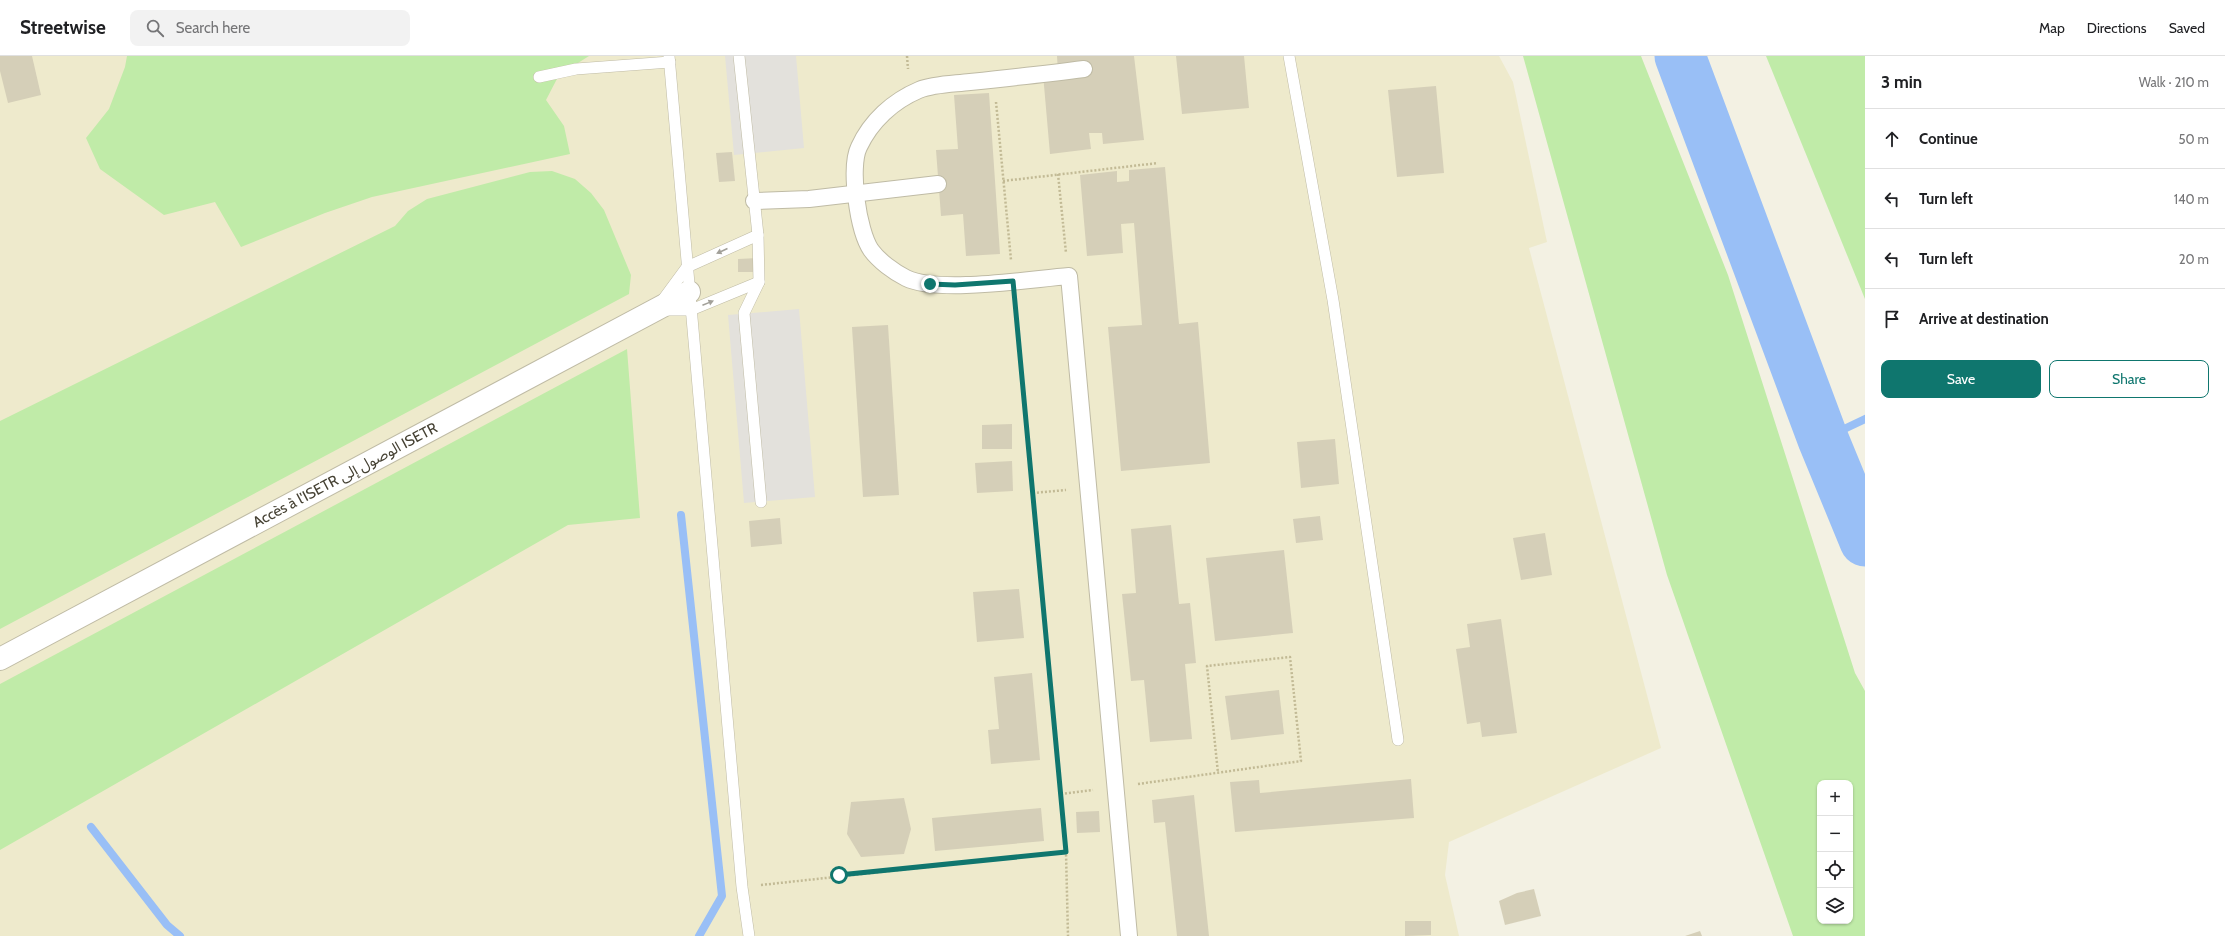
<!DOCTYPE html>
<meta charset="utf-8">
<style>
body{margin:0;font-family:Cabin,"Noto Sans Arabic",sans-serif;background:#f2f2f2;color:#202124}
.controls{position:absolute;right:12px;bottom:12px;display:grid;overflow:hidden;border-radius:8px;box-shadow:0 1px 3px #0004}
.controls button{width:36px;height:36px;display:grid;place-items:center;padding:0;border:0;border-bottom:1px solid #e0e0e0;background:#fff;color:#202124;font:20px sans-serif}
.stop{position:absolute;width:12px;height:12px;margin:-9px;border:3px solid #0f766e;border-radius:50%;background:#fff}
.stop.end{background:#0f766e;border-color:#fff;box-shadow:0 1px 4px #0008}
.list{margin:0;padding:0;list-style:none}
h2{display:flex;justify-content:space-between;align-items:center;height:52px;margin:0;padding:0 16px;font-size:17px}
h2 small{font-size:13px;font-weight:400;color:#757577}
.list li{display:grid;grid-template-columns:26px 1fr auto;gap:12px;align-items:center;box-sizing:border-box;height:60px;padding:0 16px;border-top:1px solid #e0e0e0}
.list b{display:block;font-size:15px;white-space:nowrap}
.list em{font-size:13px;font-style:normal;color:#757577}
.actions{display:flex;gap:8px;padding:12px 16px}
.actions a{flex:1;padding:9px 0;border:1px solid #0f766e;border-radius:8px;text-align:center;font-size:14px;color:#0f766e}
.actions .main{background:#0f766e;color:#fff}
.icon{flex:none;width:22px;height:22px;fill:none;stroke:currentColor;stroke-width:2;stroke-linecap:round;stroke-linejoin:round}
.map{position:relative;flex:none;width:1865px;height:880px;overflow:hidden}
header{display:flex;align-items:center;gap:24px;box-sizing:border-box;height:56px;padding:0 20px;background:#fff;border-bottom:1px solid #e0e0e0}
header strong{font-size:19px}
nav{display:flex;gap:22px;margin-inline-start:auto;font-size:14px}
.search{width:280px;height:36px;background:#f2f2f2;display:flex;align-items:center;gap:10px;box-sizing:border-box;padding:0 14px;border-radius:8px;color:#757577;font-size:15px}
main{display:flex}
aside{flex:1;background:#fff}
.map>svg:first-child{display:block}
</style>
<header>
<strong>Streetwise</strong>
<div class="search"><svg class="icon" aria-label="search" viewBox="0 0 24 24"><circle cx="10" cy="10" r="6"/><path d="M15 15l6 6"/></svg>Search here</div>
<nav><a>Map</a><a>Directions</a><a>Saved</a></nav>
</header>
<main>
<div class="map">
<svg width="1865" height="880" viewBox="0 0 1865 880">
<rect width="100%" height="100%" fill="#f3f1e3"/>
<polygon fill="#eeeacc" points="0,0 1499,0 1513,26 1547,186 1529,192 1661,692 1449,786 1445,819 1459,880 0,880"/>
<g fill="#c0eba8" fill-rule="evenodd">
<polygon points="127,0 589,0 559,19 546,44 564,70 570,98 372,141 325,157 241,191 215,146 164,159 100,113 86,82 109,53 125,11"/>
<path d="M1523 0H1641L1728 219 1855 617 1865 635V880H1793L1667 519ZM1820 727H1850V865H1820Z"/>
<polygon points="1766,0 1865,0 1865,243"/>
<polygon points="552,115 575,123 591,137 604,154 631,219 629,238 0,573 0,365 395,170 408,155 427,143 530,116"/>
<polygon points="627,293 640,462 568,469 0,794 0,628"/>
</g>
<g fill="#e3e1dc">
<polygon points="725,0 796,0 804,92 734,99"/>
<polygon points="799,253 815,441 744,447 728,259"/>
</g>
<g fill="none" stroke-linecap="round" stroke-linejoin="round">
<g stroke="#99bff6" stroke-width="8">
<polyline points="1823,383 1865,363"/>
<polyline points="681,459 722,840 699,880"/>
<polyline points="91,771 167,869 180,880"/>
</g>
<polyline stroke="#99bff6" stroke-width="51" points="1680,0 1823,383 1865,485"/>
</g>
<g fill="#d5cfb8">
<polygon points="0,0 32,0 41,39 8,47 0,15"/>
<polygon points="1057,0 1134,0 1144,84 1103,88 1102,77 1089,77 1091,93 1050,98 1043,18 1058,16"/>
<polygon points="1176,0 1244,0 1249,52 1182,58"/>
<polygon points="1436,30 1444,117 1397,121 1388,34"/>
<polygon points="989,37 1000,198 966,200 963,158 941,160 936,94 958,93 954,39"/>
<polygon points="732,96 735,125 719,126 716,97"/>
<polygon points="1165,111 1179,268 1198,266 1210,407 1121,415 1108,271 1142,269 1134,167 1121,168 1123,197 1087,200 1080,119 1117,115 1117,126 1129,125 1129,114"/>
<polygon points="758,202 759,216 738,216 738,203"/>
<polygon points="888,269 899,439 863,441 852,271"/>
<polygon points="1012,368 1012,393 982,393 982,369"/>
<polygon points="1335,383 1339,428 1301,432 1297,386"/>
<polygon points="1012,405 1013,435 977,437 975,407"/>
<polygon points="1320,460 1323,484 1296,487 1293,463"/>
<polygon points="780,462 782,488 751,491 749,465"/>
<polygon points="1171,469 1179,548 1190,547 1196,607 1185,608 1192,683 1150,686 1144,624 1131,625 1122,538 1136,537 1131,473"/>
<polygon points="1545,477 1552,519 1521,524 1513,482"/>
<polygon points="1284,494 1293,577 1215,585 1206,502"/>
<polygon points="1019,533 1024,582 977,586 973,536"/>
<polygon points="1501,563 1517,677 1482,681 1480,666 1467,668 1456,593 1470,591 1467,568"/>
<polygon points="1032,617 1040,704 991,708 988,674 999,673 994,621"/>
<polygon points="1279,634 1284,678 1231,684 1225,640"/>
<polygon points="1411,723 1414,762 1235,776 1230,726 1259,724 1260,737"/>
<polygon points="1194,739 1209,880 1177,880 1165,766 1154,767 1152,744"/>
<polygon points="904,742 911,773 904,798 861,801 847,778 851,746"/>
<polygon points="1041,752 1044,785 935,795 932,762"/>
<polygon points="1099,755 1100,776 1077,777 1076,756"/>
<polygon points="1534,833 1541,860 1505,869 1499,845 1517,837"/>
<polygon points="1405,865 1431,865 1431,879 1405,880"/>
<polygon points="1700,875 1702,880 1685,880"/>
</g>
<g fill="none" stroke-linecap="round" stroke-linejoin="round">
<defs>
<g id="service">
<polyline points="669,0 742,831 749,880"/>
<polyline points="739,0 758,179 759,226 744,257 761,446"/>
<polyline points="1289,0 1333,244 1398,684"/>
<polyline points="539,21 576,13 670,6"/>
<polyline points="662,245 687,211 758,179"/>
<polyline points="665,254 691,254 759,226"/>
</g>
<g id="pedestrian">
<path d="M1084 13C1046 18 1008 22 970 26 954 28 934 28 919 34 893 45 871 65 859 91 849 111 858 175 871 194 879 205 894 216 906 222 939 238 1030 223 1069 220L1129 880"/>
<polyline points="754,145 809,143 938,128"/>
</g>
<polyline id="minor" points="0,603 689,236"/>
</defs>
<use href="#service" stroke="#bfbba5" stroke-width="12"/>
<use href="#pedestrian" stroke="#bfbba5" stroke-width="18"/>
<use href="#minor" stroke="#bfbba5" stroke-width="24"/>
<g stroke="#c2ba95" stroke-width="2.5" stroke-dasharray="2 2" stroke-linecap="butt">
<polyline points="907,0 908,13"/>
<polyline points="996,46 1011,204"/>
<polyline points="1058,118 1066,197"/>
<polyline points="1003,125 1158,107"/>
<polyline points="1015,249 1066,796 1068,880"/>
<polyline points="1033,437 1066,434"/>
<polyline points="1138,728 1301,705 1290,601 1207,610 1218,717"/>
<polyline points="1061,738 1093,734"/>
<polyline points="761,829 1066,796"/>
</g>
<use href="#service" stroke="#fff" stroke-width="11"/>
<use href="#pedestrian" stroke="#fff" stroke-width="16"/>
<use href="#minor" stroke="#fff" stroke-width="22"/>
</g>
<defs><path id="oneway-solid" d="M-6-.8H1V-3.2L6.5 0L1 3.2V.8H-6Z"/></defs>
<g fill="#a2a099">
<use href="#oneway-solid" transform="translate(722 195) rotate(156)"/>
<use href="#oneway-solid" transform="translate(708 247) rotate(-22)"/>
</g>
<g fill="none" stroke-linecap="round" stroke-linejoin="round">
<polyline stroke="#0f766e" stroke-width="5" points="839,819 1066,796 1013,225 955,229 930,228"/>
</g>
<g text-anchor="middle" stroke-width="3.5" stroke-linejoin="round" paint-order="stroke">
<g font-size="15" fill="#454133" stroke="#fff">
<text transform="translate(345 419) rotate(-28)" y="5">Accès à l'ISETR الوصول إلى ISETR</text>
</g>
</g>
</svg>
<div class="controls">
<button>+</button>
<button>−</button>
<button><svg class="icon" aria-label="locate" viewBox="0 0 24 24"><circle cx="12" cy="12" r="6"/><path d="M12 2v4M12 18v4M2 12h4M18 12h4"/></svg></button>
<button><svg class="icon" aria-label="layers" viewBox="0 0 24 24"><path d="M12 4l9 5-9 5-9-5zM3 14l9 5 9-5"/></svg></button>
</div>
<div class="stop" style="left:839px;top:819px"></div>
<div class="stop end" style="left:930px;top:228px"></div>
</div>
<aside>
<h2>3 min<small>Walk · 210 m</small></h2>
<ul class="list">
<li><svg class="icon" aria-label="ahead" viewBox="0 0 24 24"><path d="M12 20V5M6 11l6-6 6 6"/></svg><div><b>Continue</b></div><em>50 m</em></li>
<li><svg class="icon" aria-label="left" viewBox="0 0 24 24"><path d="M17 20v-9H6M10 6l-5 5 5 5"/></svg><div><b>Turn left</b></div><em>140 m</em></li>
<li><svg class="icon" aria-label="left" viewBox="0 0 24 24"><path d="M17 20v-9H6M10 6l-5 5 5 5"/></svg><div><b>Turn left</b></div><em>20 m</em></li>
<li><svg class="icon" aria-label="arrive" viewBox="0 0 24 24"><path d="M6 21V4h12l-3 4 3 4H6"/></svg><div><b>Arrive at destination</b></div></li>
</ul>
<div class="actions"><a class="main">Save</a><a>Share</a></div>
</aside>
</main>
